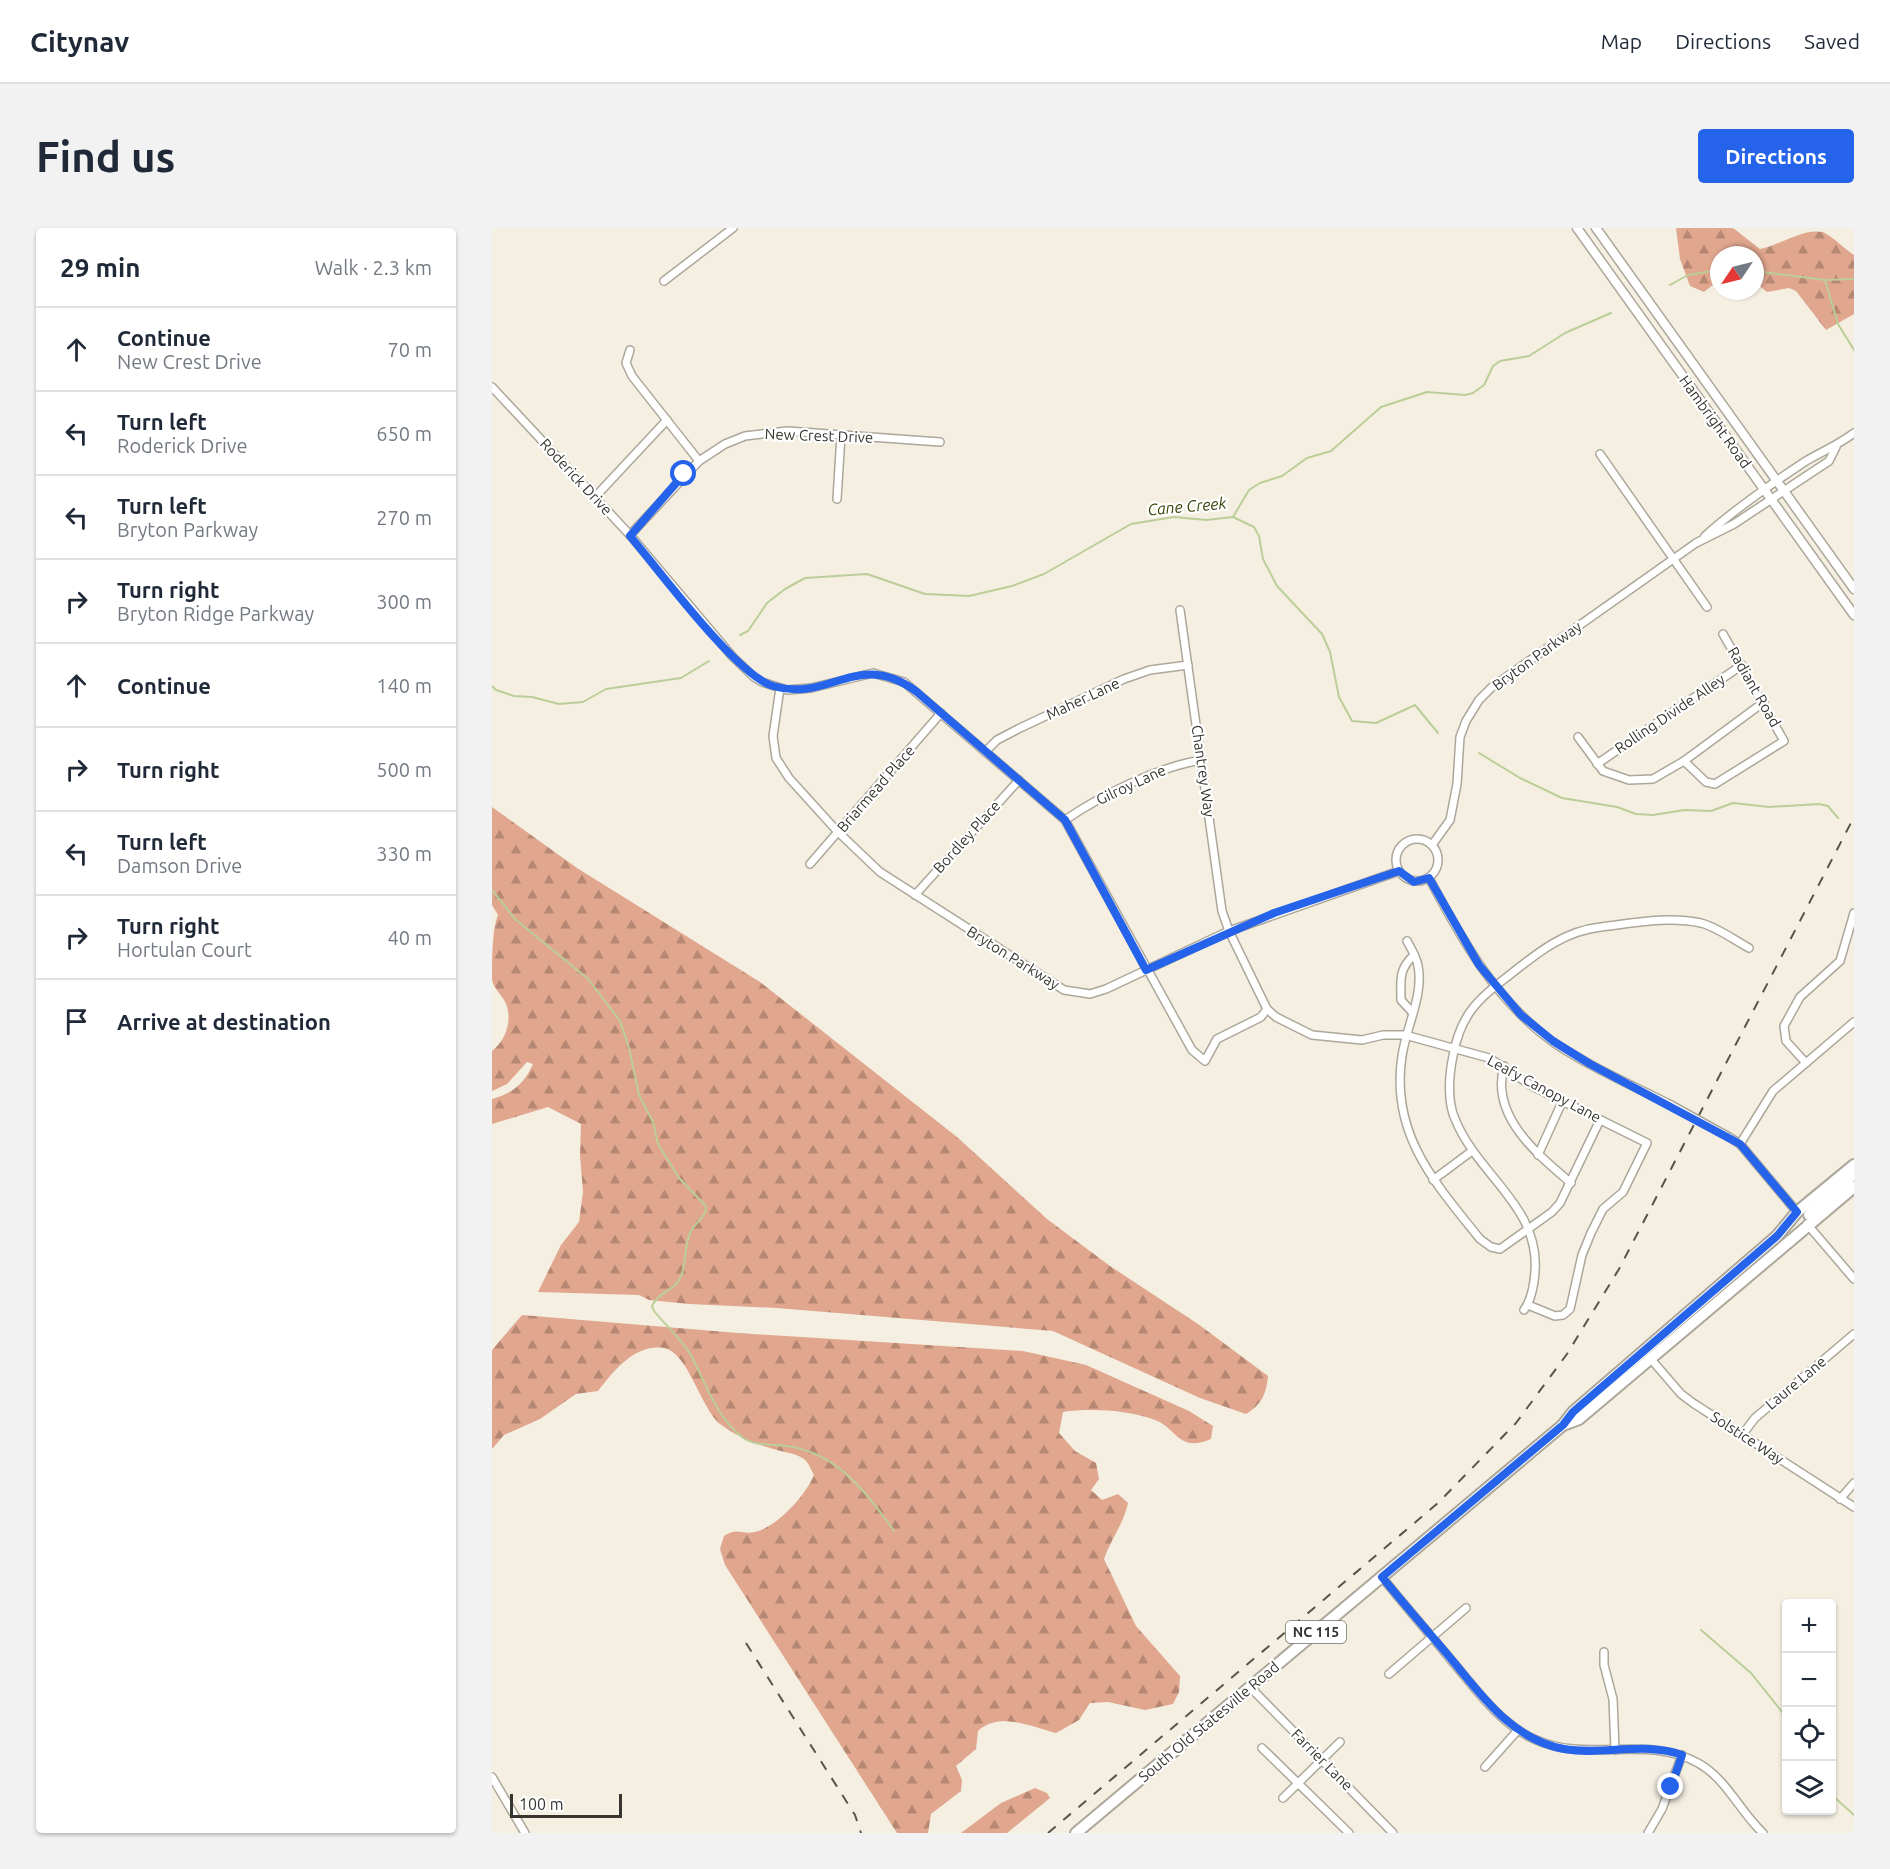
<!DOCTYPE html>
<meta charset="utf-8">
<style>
body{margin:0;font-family:Ubuntu,sans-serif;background:#f2f2f3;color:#1f2937}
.controls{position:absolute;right:18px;bottom:18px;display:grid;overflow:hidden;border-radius:6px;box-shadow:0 2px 4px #0004}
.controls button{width:54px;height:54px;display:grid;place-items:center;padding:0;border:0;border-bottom:2px solid #e0e1e3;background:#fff;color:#1f2937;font:30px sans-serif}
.compass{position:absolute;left:1218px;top:18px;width:54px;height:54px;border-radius:50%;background:#fff;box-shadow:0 2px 4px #0004;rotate:235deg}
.scale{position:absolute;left:18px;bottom:15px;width:112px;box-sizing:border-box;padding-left:6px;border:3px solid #373530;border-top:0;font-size:16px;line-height:21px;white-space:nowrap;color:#373530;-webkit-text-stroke:4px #fff;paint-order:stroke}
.stop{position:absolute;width:18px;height:18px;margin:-14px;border:4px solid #2563eb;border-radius:50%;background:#fff}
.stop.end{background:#2563eb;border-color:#fff;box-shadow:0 2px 6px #0008}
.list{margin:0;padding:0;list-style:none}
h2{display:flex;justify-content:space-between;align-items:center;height:78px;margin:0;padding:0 24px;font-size:26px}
h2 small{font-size:20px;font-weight:400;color:#747a83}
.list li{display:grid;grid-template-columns:39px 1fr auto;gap:18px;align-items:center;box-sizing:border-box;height:84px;padding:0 24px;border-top:2px solid #e0e1e3}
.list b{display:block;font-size:22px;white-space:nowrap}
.list p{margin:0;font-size:20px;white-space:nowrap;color:#747a83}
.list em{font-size:20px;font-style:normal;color:#747a83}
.icon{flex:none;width:33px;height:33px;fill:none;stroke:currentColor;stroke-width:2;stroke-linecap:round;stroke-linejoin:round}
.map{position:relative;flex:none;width:1362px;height:1605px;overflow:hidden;border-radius:6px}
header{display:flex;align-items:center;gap:36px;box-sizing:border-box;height:84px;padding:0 30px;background:#fff;border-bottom:2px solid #e0e1e3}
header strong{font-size:28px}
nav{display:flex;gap:33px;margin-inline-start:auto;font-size:21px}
.intro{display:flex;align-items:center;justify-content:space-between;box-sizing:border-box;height:144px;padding:0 36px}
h1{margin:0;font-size:42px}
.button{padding:15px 27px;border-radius:6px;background:#2563eb;color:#fff;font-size:21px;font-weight:700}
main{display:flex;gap:36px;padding:0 36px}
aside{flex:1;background:#fff;border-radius:6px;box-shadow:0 2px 4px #0004}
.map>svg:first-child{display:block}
</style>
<header>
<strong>Citynav</strong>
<nav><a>Map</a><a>Directions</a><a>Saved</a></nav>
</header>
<div class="intro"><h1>Find us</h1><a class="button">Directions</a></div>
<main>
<aside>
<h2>29 min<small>Walk · 2.3 km</small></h2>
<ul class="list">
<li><svg class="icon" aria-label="ahead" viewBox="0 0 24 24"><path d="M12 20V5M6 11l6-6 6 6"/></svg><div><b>Continue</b><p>New Crest Drive</p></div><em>70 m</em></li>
<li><svg class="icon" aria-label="left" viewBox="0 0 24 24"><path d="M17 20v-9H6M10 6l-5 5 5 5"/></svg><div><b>Turn left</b><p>Roderick Drive</p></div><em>650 m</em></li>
<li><svg class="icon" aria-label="left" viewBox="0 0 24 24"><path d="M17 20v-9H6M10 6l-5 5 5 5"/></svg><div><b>Turn left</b><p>Bryton Parkway</p></div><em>270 m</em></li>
<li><svg class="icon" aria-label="right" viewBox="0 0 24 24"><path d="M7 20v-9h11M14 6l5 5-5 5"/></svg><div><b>Turn right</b><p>Bryton Ridge Parkway</p></div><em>300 m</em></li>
<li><svg class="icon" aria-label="ahead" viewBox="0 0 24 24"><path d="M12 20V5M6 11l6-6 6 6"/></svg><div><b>Continue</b></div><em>140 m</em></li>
<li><svg class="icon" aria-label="right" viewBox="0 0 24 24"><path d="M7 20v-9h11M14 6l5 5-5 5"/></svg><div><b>Turn right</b></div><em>500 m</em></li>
<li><svg class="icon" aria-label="left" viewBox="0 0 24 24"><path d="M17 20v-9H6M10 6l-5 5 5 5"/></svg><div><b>Turn left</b><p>Damson Drive</p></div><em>330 m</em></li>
<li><svg class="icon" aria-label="right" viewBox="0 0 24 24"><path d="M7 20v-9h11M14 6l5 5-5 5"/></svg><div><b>Turn right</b><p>Hortulan Court</p></div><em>40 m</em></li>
<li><svg class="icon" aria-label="arrive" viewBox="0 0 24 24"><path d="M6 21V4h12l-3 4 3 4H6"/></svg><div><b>Arrive at destination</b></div></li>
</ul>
</aside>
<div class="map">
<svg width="1362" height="1605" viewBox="0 0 1362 1605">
<defs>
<pattern id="forest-firs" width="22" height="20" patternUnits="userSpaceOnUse" patternTransform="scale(1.5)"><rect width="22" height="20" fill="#e0a68e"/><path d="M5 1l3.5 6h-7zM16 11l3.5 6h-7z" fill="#b68874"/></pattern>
</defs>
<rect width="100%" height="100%" fill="#f5efe2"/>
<g fill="url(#forest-firs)">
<path d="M1184 0H1241L1268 21C1289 17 1310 0 1331 4 1343 10 1351 20 1362 27V86L1334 102 1304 63 1297 60 1275 64 1263 54V27H1227V52L1212 64 1198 58 1188 31Z"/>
<path d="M0 579 85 640 268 754 465 909 555 991 618 1038 706 1096 776 1148C774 1167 770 1176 754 1186L708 1170 561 1103 285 1080 197 1076 157 1072 147 1067 46 1064 69 1017 87 994 91 964 88 928 89 896 56 879 0 896V871C21 865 32 856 41 836L35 834 15 856 0 863V823C13 813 21 793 14 776 11 768 2 761 0 752 0 734 0 702 6 687L0 677Z"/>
<path d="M30 1087 246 1105 531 1123 594 1137 697 1183 721 1198 719 1211C686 1225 685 1200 663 1192 636 1182 599 1180 571 1184L567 1205 583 1223 604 1235 607 1251 599 1262 610 1272 626 1266 636 1275C632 1295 619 1311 612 1331L644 1398 688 1448 687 1464 681 1476 653 1482 616 1474 598 1475 587 1492 564 1505C539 1499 507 1483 486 1503L484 1521 464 1538 470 1552 469 1563 439 1586 436 1605H405L233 1337 228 1321 232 1308C246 1299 249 1307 263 1304 285 1299 314 1267 322 1247 319 1242 317 1235 312 1231 302 1224 289 1224 278 1220 261 1215 242 1207 228 1196 209 1181 196 1124 172 1120 142 1116 122 1143 106 1163L84 1166 48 1191 12 1207 0 1221V1122Z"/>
<polygon points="543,1560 555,1565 558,1570 515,1605 469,1605 509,1575"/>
</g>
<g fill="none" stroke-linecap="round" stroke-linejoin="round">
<g stroke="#bbce97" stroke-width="2">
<polyline points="1263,43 1333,52 1362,51"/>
<polyline points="1333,52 1346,96 1362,122"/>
<polyline points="1178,57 1196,47 1227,42"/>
<polyline points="741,289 757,262 768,255 790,248 815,230 839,223 889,179 935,164 973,167 981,165 992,157 1001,138 1008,133 1037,128 1073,105 1119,85"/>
<polyline points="248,407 256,403 275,375 293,361 313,350 375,346 433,366 477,368 520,358 552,346 639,296 682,289 714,292 741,289 762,299 767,308 771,331 785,358 830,406 838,424 847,469 860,493 884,495 923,477 946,505"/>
<polyline points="0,458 4,462 22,468 40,469 67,476 91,474 114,461 189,450 217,433"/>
<polyline points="987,525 1028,550 1070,570 1125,579 1144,586 1161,587 1192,582 1219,583 1241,575 1277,579 1327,576 1336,578 1346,590"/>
<path d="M0 662 23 691 96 751 128 793 137 820 147 867 161 894 166 916 187 950 214 978C215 990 202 994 198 1005 191 1020 196 1043 184 1056 176 1064 166 1066 160 1078L162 1083C174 1098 194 1115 202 1133 215 1160 226 1190 250 1209 261 1218 281 1216 294 1218 345 1224 375 1265 402 1303"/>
<polyline points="1209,1402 1259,1445 1294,1489"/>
<polyline points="1340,1567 1362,1587"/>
</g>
<defs>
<g id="minor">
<polyline points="172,53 241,0"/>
<polyline points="138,122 134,135 140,148 207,233"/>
<polyline points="0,159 138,307 240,428 262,449 270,454 295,462 319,460 381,445 412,454 573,592 700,822 713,833 725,811 769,789 775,781 737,703 730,683 688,382"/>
<polyline points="1108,226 1215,379"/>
<polyline points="103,269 175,192"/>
<polyline points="345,271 349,207"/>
<polyline points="138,307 207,233 233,216 253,208 295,203 448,214"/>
<path d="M1213 308C1244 280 1279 256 1314 233 1331 223 1346 217 1362 205"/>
<polyline points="288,460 281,508 284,530 297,550 345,603 388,644 572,762 598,766 614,761 737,703 907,643"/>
<polyline points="1086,509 1111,543 1137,552 1161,551 1192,533 1272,474"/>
<polyline points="493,524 505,512 526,501 632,451 658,442 696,437"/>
<polyline points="1192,533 1214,554 1223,556 1292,513 1231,406"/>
<polyline points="1105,536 1250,437"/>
<path d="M573 592C608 568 668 538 710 532"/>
<circle cx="925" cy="632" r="21"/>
<polyline points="940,617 958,592 965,556 968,509 974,493 987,472 1000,459 1204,315 1242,296 1337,233 1344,219"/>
<polyline points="318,636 449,485"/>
<path d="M937 650C970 712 1003 772 1061 814 1098 839 1140 857 1179 877"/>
<polyline points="423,667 527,552"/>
<path d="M915 713C919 720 925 730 926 738 932 767 914 799 910 828 898 906 943 955 988 1011L999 1019 1008 1021 1060 984 1068 975 1108 892"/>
<polyline points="775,781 784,789 820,807 870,812 891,807 913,807 997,830 1042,859 1155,915 1131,964 1111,981 1099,1005 1090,1027 1078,1081 1071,1087 1063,1088 1036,1077"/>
<path d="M920 784 909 772C909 752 906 742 922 727"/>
<polyline points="1314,835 1294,813 1292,798 1308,769 1348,733 1362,685"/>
<path d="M1012 838C998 888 1045 926 1079 955"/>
<polyline points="1237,909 1248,916 1305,984"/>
<polyline points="1248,916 1281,863 1362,794"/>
<polyline points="1046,927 1071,872"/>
<polyline points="941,952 980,923"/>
<polyline points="1315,996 1362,1051"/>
<path d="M1032 1082C1040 1071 1042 1057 1043 1044 1048 978 986 948 963 891 955 873 957 847 961 828 968 789 984 772 1015 749 1044 726 1071 703 1109 699 1142 695 1176 688 1209 695 1225 699 1242 712 1257 720"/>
<polyline points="1158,1130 1189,1166 1201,1175 1362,1279"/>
<polyline points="1250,1207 1263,1190 1362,1106"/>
<polyline points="1348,1271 1362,1255"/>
<path d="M890 1349C913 1378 937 1405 960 1433 984 1461 1007 1495 1042 1511 1095 1536 1154 1506 1206 1535 1235 1551 1248 1584 1271 1605"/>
<polyline points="1112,1424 1112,1437 1121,1471 1123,1522"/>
<polyline points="897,1446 974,1380"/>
<polyline points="758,1459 901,1605"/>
<polyline points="770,1520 857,1605"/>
<polyline points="993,1539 1026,1502"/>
<polyline points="0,1549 33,1605"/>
<polyline points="791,1570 848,1514"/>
<polyline points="1156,1605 1170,1581 1190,1527"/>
</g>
<g id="tertiary">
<polyline points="1085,0 1362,387"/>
<polyline points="1104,0 1362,361"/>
</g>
<g id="primary">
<polyline points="1317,987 1357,951 1362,940"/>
<polyline points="1071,1197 1087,1191 1362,959"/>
<polyline points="584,1605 1071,1197 1081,1184 1285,1008 1305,984 1362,937"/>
</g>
</defs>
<use href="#minor" stroke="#ada79b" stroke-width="10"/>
<use href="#tertiary" stroke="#ada79b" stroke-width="11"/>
<use href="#primary" stroke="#ada79b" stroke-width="14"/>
<use href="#minor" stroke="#fff" stroke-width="7"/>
<use href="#tertiary" stroke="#fff" stroke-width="8"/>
<use href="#primary" stroke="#fff" stroke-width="10"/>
<g stroke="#57544e" stroke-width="2" stroke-dasharray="10 10" stroke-linecap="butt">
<polyline points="254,1415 363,1587 369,1605"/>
<polyline points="556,1605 946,1275 1024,1195 1075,1126 1127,1041 1362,589"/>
</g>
<defs>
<polyline id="minor-bridge" points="1179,877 1237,909"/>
</defs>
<use href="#minor-bridge" stroke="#ada79b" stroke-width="10" stroke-linecap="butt"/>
<use href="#minor-bridge" stroke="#fff" stroke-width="7"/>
</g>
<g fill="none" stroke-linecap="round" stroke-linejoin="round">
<path stroke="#2563eb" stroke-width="8" d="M192 246 138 308C166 341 245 448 281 458 338 475 366 420 425 464L573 592 654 742 782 685 907 643 922 654 937 650 987 737 1029 787 1061 813 1098 836 1248 916 1300 978 1305 984 1285 1008 1081 1184 1071 1197 890 1349C911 1375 933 1400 955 1426 988 1465 1018 1511 1072 1521 1112 1528 1152 1513 1190 1527L1179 1559"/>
</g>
<g text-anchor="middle" stroke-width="4.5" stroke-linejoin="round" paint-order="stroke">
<rect fill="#fff" stroke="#73726e" stroke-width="1.5" x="794" y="1393" width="60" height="22" rx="4.5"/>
<g font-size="14" font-weight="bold" fill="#373530">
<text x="824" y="1409">NC 115</text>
</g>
<g font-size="15" fill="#373530" stroke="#fff">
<text transform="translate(1223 194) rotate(54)" y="5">Hambright Road</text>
<text transform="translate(327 208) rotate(2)" y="5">New Crest Drive</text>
<text transform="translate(84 249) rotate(47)" y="5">Roderick Drive</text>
<text transform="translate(1045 428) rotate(-36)" y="5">Bryton Parkway</text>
<text transform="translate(1262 459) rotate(60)" y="5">Radiant Road</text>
<text transform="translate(591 471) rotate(-25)" y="5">Maher Lane</text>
<text transform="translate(1178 486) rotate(-34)" y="5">Rolling Divide Alley</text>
<text transform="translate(711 543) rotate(82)" y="5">Chantrey Way</text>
<text transform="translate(639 557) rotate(-25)" y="5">Gilroy Lane</text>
<text transform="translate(384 561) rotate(-49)" y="5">Briarmead Place</text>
<text transform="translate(475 609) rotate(-48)" y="5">Bordley Place</text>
<text transform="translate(521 730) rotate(32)" y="5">Bryton Parkway</text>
<text transform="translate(1052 861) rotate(28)" y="5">Leafy Canopy Lane</text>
<text transform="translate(1304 1155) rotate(-40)" y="5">Laure Lane</text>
<text transform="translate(1255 1210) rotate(33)" y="5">Solstice Way</text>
<text transform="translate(717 1494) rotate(-40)" y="5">South Old Statesville Road</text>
<text transform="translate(830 1532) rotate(45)" y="5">Farrier Lane</text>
</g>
<g font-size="16" font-style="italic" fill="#354405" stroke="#fff">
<text transform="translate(695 278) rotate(-5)" y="6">Cane Creek</text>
</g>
</g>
</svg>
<div class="controls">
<button>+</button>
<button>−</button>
<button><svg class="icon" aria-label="locate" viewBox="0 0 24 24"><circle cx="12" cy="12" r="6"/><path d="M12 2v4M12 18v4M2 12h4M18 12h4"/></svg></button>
<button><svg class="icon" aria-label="layers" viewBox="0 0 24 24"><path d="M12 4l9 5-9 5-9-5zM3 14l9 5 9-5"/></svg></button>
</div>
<svg class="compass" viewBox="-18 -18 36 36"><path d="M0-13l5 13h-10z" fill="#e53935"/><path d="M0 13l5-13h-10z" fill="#747a83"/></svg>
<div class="scale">100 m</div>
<div class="stop" style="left:192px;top:246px"></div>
<div class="stop end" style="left:1179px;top:1559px"></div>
</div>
</main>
